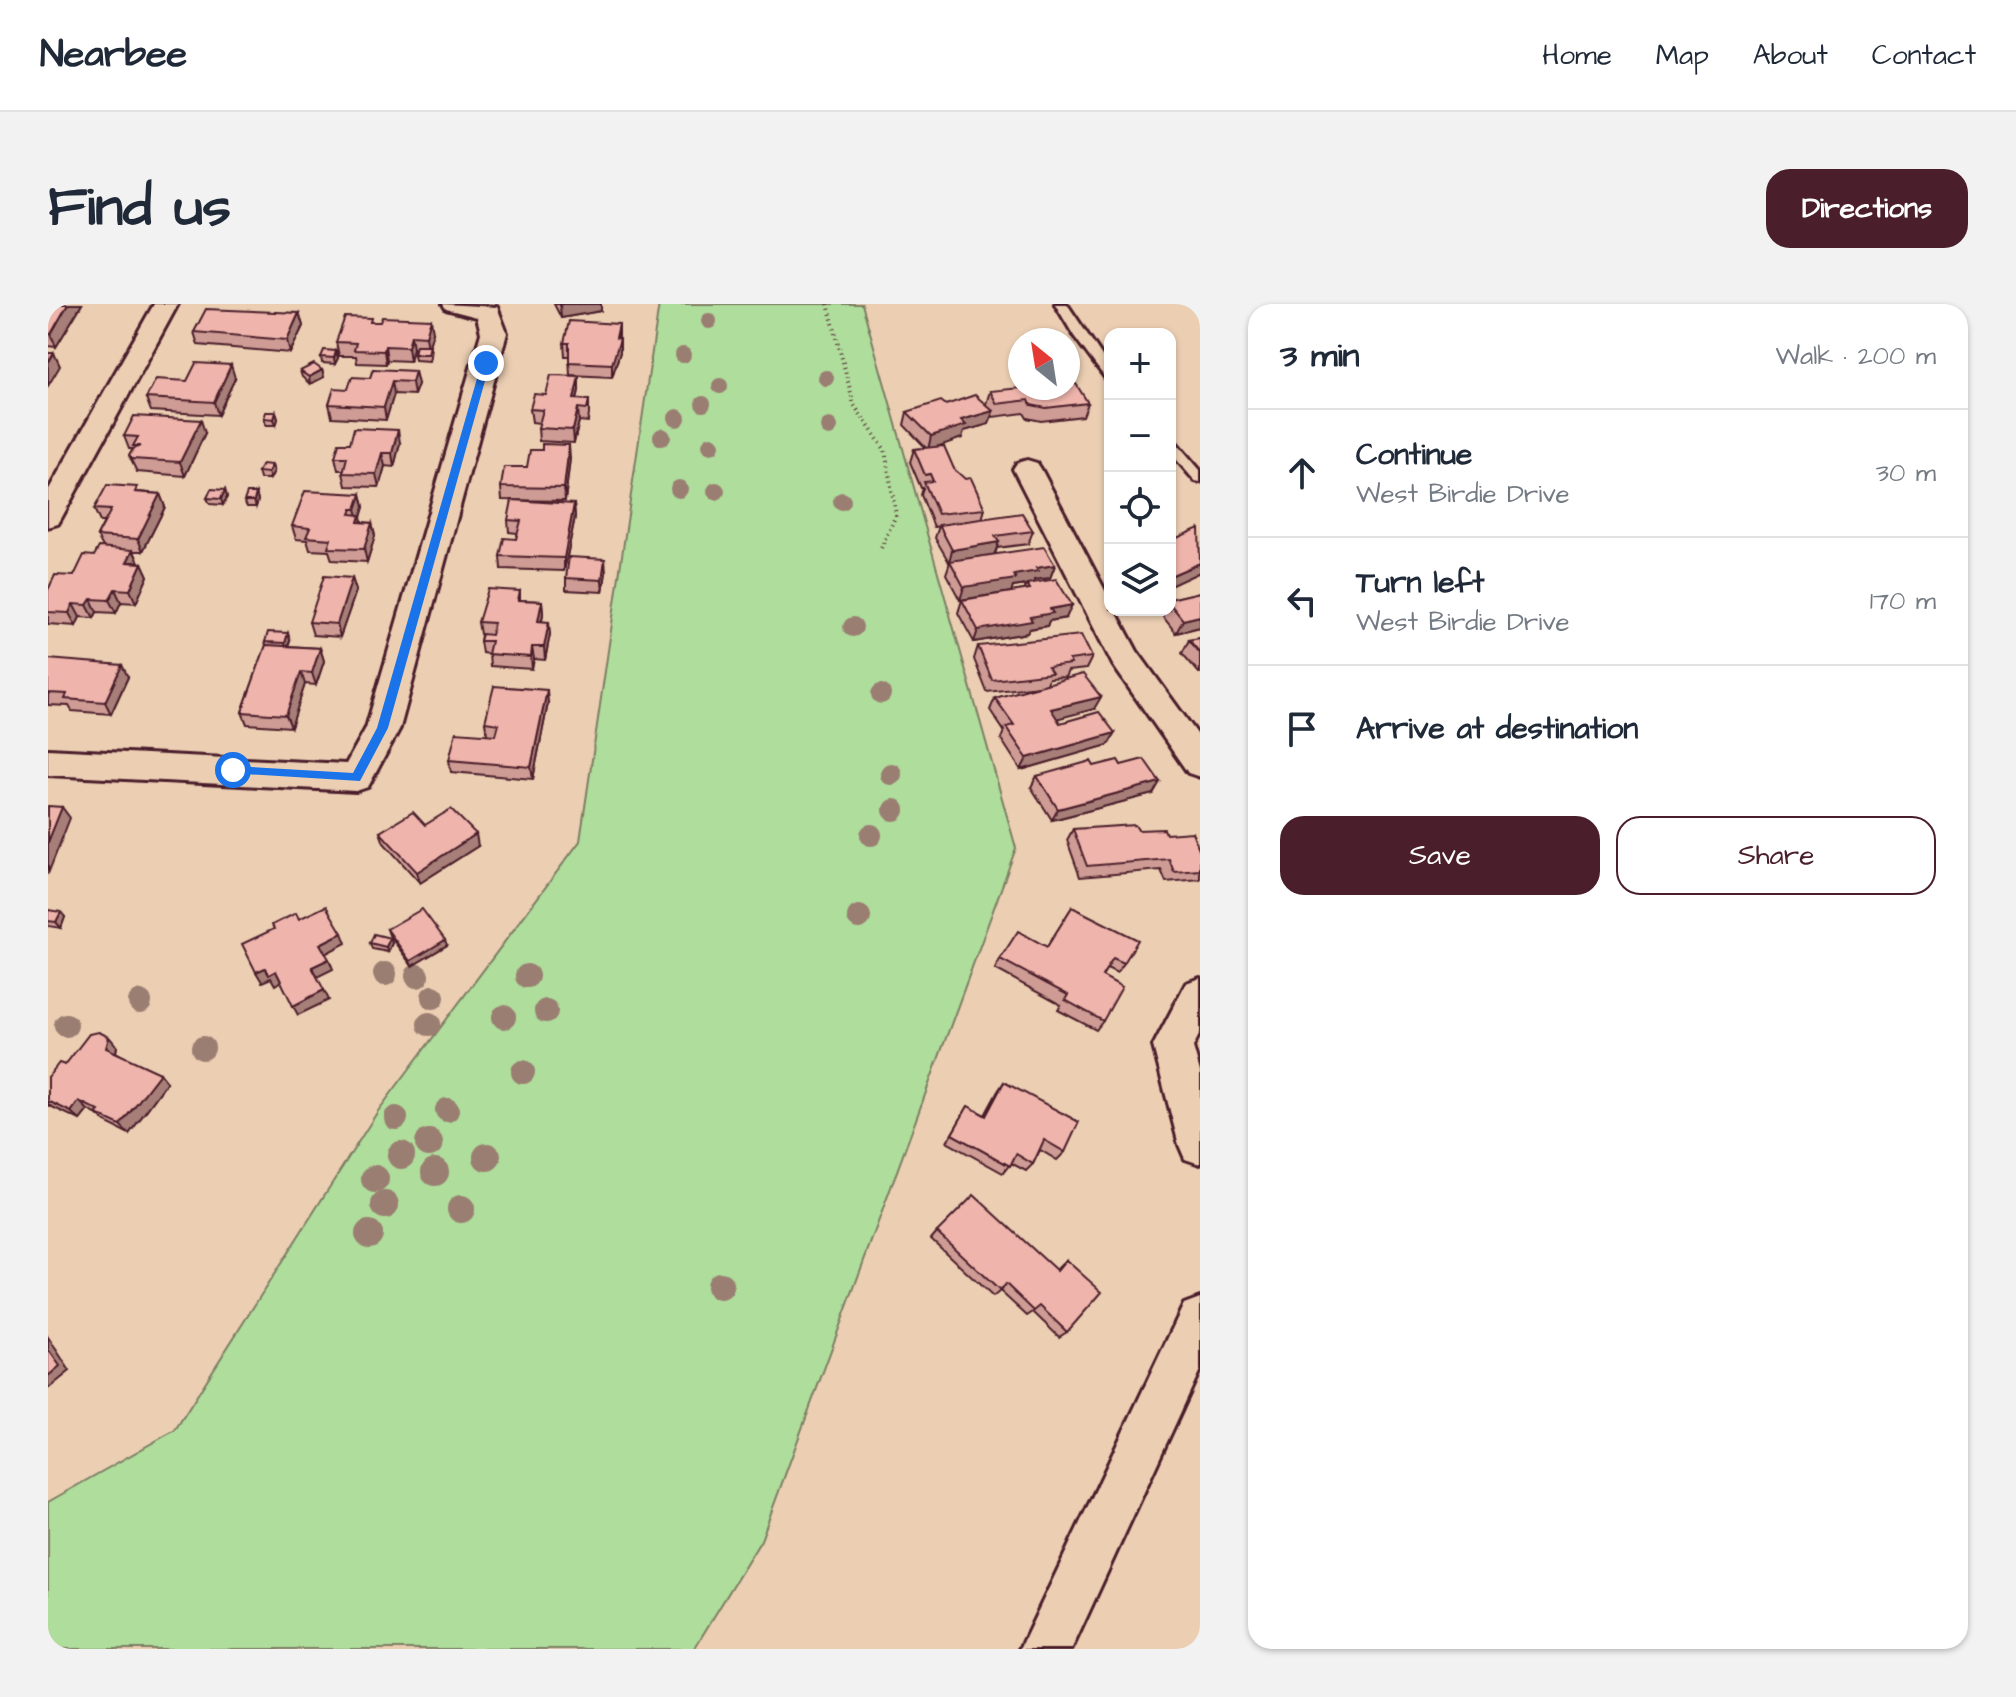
<!DOCTYPE html>
<meta charset="utf-8">
<style>
body{margin:0;font-family:"Architects Daughter",sans-serif;background:#f2f2f3;color:#1f2937}
.controls{position:absolute;right:24px;top:24px;display:grid;overflow:hidden;border-radius:16px;box-shadow:0 2px 6px #0004}
.controls button{width:72px;height:72px;display:grid;place-items:center;padding:0;border:0;border-bottom:2px solid #e0e1e3;background:#fff;color:#1f2937;font:40px sans-serif}
.compass{position:absolute;left:960px;top:24px;width:72px;height:72px;border-radius:50%;background:#fff;box-shadow:0 2px 6px #0004;rotate:330deg}
.stop{position:absolute;width:24px;height:24px;margin:-18px;border:6px solid #1a73e8;border-radius:50%;background:#fff}
.stop.end{background:#1a73e8;border-color:#fff;box-shadow:0 2px 8px #0008}
.list{margin:0;padding:0;list-style:none}
h2{display:flex;justify-content:space-between;align-items:center;height:104px;margin:0;padding:0 32px;font-size:34px}
h2 small{font-size:26px;font-weight:400;color:#747a83}
.list li{display:grid;grid-template-columns:52px 1fr auto;gap:24px;align-items:center;box-sizing:border-box;height:128px;padding:0 32px;border-top:2px solid #e0e1e3}
.list b{display:block;font-size:30px;white-space:nowrap}
.list p{margin:0;font-size:26px;white-space:nowrap;color:#747a83}
.list em{font-size:26px;font-style:normal;color:#747a83}
.actions{display:flex;gap:16px;padding:24px 32px}
.actions a{flex:1;padding:18px 0;border:2px solid #4a1f2b;border-radius:24px;text-align:center;font-size:28px;color:#4a1f2b}
.actions .main{background:#4a1f2b;color:#fff}
.icon{flex:none;width:44px;height:44px;fill:none;stroke:currentColor;stroke-width:2;stroke-linecap:round;stroke-linejoin:round}
.map{position:relative;flex:none;width:1152px;height:1345px;overflow:hidden;border-radius:24px}
header{display:flex;align-items:center;gap:48px;box-sizing:border-box;height:112px;padding:0 40px;background:#fff;border-bottom:2px solid #e0e1e3}
header strong{font-size:38px}
nav{display:flex;gap:44px;margin-inline-start:auto;font-size:28px}
.intro{display:flex;align-items:center;justify-content:space-between;box-sizing:border-box;height:192px;padding:0 48px}
h1{margin:0;font-size:56px}
.button{padding:20px 36px;border-radius:24px;background:#4a1f2b;color:#fff;font-size:28px;font-weight:700}
main{display:flex;gap:48px;padding:0 48px}
aside{flex:1;background:#fff;border-radius:24px;box-shadow:0 2px 6px #0004}
.map>svg:first-child{display:block}
</style>
<header>
<strong>Nearbee</strong>
<nav><a>Home</a><a>Map</a><a>About</a><a>Contact</a></nav>
</header>
<div class="intro"><h1>Find us</h1><a class="button">Directions</a></div>
<main>
<div class="map">
<svg width="1152" height="1345" viewBox="0 0 1152 1345">
<rect width="100%" height="100%" fill="#eccfb3"/>
<filter id="ink" filterUnits="userSpaceOnUse"><feTurbulence type="fractalNoise" baseFrequency=".0125" numOctaves="2"/><feDisplacementMap in="SourceGraphic" scale="16" xChannelSelector="R" yChannelSelector="G"/><feConvolveMatrix kernelMatrix="1 2 1 2 8 2 1 2 1" color-interpolation-filters="sRGB"/></filter>
<g filter="url(#ink)">
<polygon fill="#afdd9c" stroke="#7c7e64" stroke-width="2" points="611,0 814,0 968,544 713,1236 646,1345 0,1345 0,1198 127,1126 330,807 532,537"/>
<g fill="none" stroke-linecap="round" stroke-linejoin="round">
<defs>
<g id="lane">
<polygon points="1007,0 1019,0 1062,64 1062,76 1058,75 1026,32"/>
<polygon points="1122,136 1127,137 1152,166 1152,178 1147,177 1122,148"/>
</g>
<g id="street">
<polygon points="106,0 130,0 14,213 10,220 0,223 0,187"/>
<polygon points="395,0 449,3 459,29 352,424 320,483 308,487 0,471 0,445 298,460 318,424 433,29 429,13 398,5"/>
<polygon points="979,156 989,159 993,165 1062,296 1062,306 1067,306 1089,347 1152,434 1152,473 1140,469 1065,361 965,165 969,159"/>
<polygon points="1152,674 1152,729 1145,743 1152,768 1152,860 1137,855 1131,841 1105,742 1138,679"/>
<polygon points="1152,994 1152,1066 1024,1345 972,1345 1136,1000"/>
</g>
</defs>
<use href="#lane" stroke="#4a1f2b" stroke-width="6"/>
<use href="#street" stroke="#4a1f2b" stroke-width="6"/>
<polyline stroke="#4a1f2b" stroke-width="4" stroke-dasharray="1 4" stroke-linecap="butt" points="780,0 806,101 837,146 848,211 833,244"/>
<use href="#lane" fill="#eccfb3" fill-rule="evenodd"/>
<use href="#street" fill="#eccfb3" fill-rule="evenodd"/>
</g>
<g fill="#9b7e72">
<circle cx="661" cy="17" r="8"/>
<circle cx="635" cy="51" r="8"/>
<circle cx="778" cy="74" r="8"/>
<circle cx="672" cy="82" r="8"/>
<circle cx="655" cy="100" r="8"/>
<circle cx="629" cy="114" r="9"/>
<circle cx="781" cy="123" r="9"/>
<circle cx="614" cy="133" r="9"/>
<circle cx="663" cy="141" r="9"/>
<circle cx="631" cy="185" r="9"/>
<circle cx="668" cy="187" r="9"/>
<circle cx="794" cy="197" r="9"/>
<circle cx="805" cy="323" r="10"/>
<circle cx="833" cy="390" r="10"/>
<circle cx="843" cy="470" r="11"/>
<circle cx="846" cy="506" r="11"/>
<circle cx="823" cy="531" r="11"/>
<circle cx="811" cy="613" r="12"/>
<circle cx="337" cy="670" r="12"/>
<circle cx="369" cy="672" r="12"/>
<circle cx="479" cy="672" r="12"/>
<circle cx="385" cy="693" r="12"/>
<circle cx="92" cy="698" r="12"/>
<circle cx="498" cy="707" r="12"/>
<circle cx="456" cy="713" r="12"/>
<circle cx="381" cy="720" r="12"/>
<circle cx="18" cy="721" r="12"/>
<circle cx="155" cy="744" r="12"/>
<circle cx="475" cy="768" r="12"/>
<circle cx="399" cy="806" r="12"/>
<circle cx="348" cy="814" r="12"/>
<circle cx="381" cy="839" r="14"/>
<circle cx="353" cy="851" r="14"/>
<circle cx="439" cy="853" r="14"/>
<circle cx="387" cy="868" r="14"/>
<circle cx="327" cy="875" r="14"/>
<circle cx="337" cy="901" r="14"/>
<circle cx="413" cy="905" r="14"/>
<circle cx="321" cy="930" r="14"/>
<circle cx="672" cy="982" r="14"/>
</g>
<g fill="#ce9c94" stroke="#4a1f2b" stroke-width="2">
<polygon points="0,0 34,0 8,43 0,42"/>
<polygon points="506,0 553,0 553,7 513,14"/>
<polygon points="251,9 255,22 242,49 150,41 146,28"/>
<polygon points="324,18 385,28 381,41 383,47 381,57 367,56 366,50 367,45 365,44 362,57 339,56 338,60 309,59 308,52 291,52 288,38"/>
<polygon points="572,35 572,48 564,73 522,71 521,52 517,52 516,39"/>
<polygon points="288,47 290,54 287,60 274,59 273,53"/>
<polygon points="325,65 370,80 366,91 346,90 338,116 284,113 281,100 300,85 322,74"/>
<polygon points="274,66 276,73 262,80 254,73 252,67"/>
<polygon points="187,74 170,111 103,107 98,94 139,77"/>
<polygon points="531,86 529,96 541,96 541,110 540,118 531,117 526,139 491,137 490,124 492,119 484,118 482,105 498,91"/>
<polygon points="942,87 1040,99 1035,112 993,117 979,114 976,109 945,113 944,110 941,120 916,127 914,134 886,143 906,165 937,205 934,215 985,227 980,240 949,244 947,251 1007,261 1002,274 986,276 985,278 1018,314 1001,317 999,322 981,325 979,329 926,338 910,309 914,296 976,286 978,281 965,283 963,288 912,296 898,270 902,258 901,258 887,234 891,222 886,223 873,191 875,184 873,184 862,158 866,145 878,144 856,121 859,108 898,101 938,100"/>
<polygon points="228,108 230,115 228,121 218,121 216,114"/>
<polygon points="157,129 137,172 89,168 81,152 85,145 81,145 76,132"/>
<polygon points="352,139 346,163 337,162 331,183 298,182 295,169 295,166 290,166 287,153"/>
<polygon points="522,154 517,197 454,196 453,183 479,163"/>
<polygon points="226,167 222,175 212,175 210,168"/>
<polygon points="177,186 179,193 175,201 162,200 159,194"/>
<polygon points="91,188 112,190 117,203 95,247 86,247 91,259 94,259 100,272 88,299 73,298 68,309 49,308 46,314 32,313 28,322 0,320 0,286 26,272 55,243 49,232 56,218 52,218 46,205"/>
<polygon points="208,189 210,196 208,203 199,203 196,197"/>
<polygon points="313,190 316,203 313,213 314,218 324,219 327,232 319,258 284,256 281,247 262,246 259,236 248,235 244,222"/>
<polygon points="526,200 527,213 516,267 453,265 452,252 468,235 470,229 461,228 460,216"/>
<polygon points="558,268 555,288 518,286 518,274"/>
<polygon points="304,274 308,287 292,333 265,331 261,318"/>
<polygon points="472,287 472,296 494,297 495,310 494,317 502,330 497,356 486,355 484,365 442,362 441,350 434,349 432,337 433,331 432,330 430,318"/>
<polygon points="1152,288 1152,323 1128,329 1112,309 1114,306 1122,306 1122,295"/>
<polygon points="1152,334 1152,369 1151,369 1134,349 1141,336"/>
<polygon points="242,336 240,342 272,344 276,357 268,381 257,380 243,423 199,420 194,408 218,341 217,338"/>
<polygon points="930,342 1044,353 1038,365 1020,367 1017,373 1001,374 999,380 1046,405 1009,414 1012,419 1067,429 1060,441 973,466 953,435 956,427 942,406 947,394 991,382 939,388 926,355"/>
<polygon points="0,355 80,373 63,410 24,407 21,402 0,401"/>
<polygon points="500,399 485,475 403,468 401,456 439,430 437,418"/>
<polygon points="1073,461 1105,490 1004,516 983,483 989,472 1046,462"/>
<polygon points="377,521 430,542 372,579 336,539 332,528"/>
<polygon points="1025,525 1090,526 1118,530 1152,547 1152,575 1118,578 1113,566 1032,573 1019,536"/>
<polygon points="1024,603 1076,659 1069,669 1059,664 1054,672 1055,717 1048,726 1010,706 1013,701 947,665 952,655 999,643"/>
<polygon points="0,606 17,613 13,624 0,622"/>
<polygon points="339,625 399,641 364,662 341,631"/>
<polygon points="322,639 344,639 340,648 324,645"/>
<polygon points="69,742 68,748 119,778 81,830 57,818 48,810 40,806 32,816 0,801 0,773 17,761"/>
<polygon points="956,778 1017,848 1009,856 992,846 985,860 978,867 963,859 955,869 899,838 920,802 937,811 950,787"/>
<polygon points="889,928 1008,966 1018,956 1019,1028 1011,1033 985,1008 979,1012 952,987 945,993 883,935"/>
</g>
<g fill="#a77f78" stroke="#4a1f2b" stroke-width="2">
<polygon points="20,0 34,0 8,43 3,30"/>
<polygon points="515,0 553,0 553,7 513,14 512,1"/>
<polygon points="251,9 255,22 242,49 239,36"/>
<polygon points="383,15 385,28 380,45 378,32"/>
<polygon points="571,20 571,33 568,46 572,35 572,48 564,73 564,60"/>
<polygon points="363,31 365,44 362,57 360,43"/>
<polygon points="337,42 339,56 338,60 336,47"/>
<polygon points="288,47 290,54 287,60 286,54"/>
<polygon points="6,49 12,62 0,82 0,59"/>
<polygon points="183,61 187,74 170,111 166,98"/>
<polygon points="274,66 276,73 262,80 261,73"/>
<polygon points="367,67 370,80 366,91 364,78"/>
<polygon points="531,72 531,86 526,108 526,95"/>
<polygon points="344,77 346,90 338,116 336,103"/>
<polygon points="530,104 531,117 526,139 525,126"/>
<polygon points="945,107 941,120 916,127 914,134 880,146 883,132 913,116"/>
<polygon points="228,108 230,115 228,121 226,115"/>
<polygon points="153,116 157,129 137,172 132,158"/>
<polygon points="350,126 352,139 346,163 344,149"/>
<polygon points="521,141 522,154 517,197 516,184"/>
<polygon points="334,149 337,162 331,183 328,170"/>
<polygon points="224,161 226,167 222,175 220,169"/>
<polygon points="177,186 179,193 175,201 173,195"/>
<polygon points="208,189 210,196 208,203 206,197"/>
<polygon points="112,190 117,203 95,247 90,235"/>
<polygon points="313,190 316,203 313,213 315,223 310,218 311,215 308,205"/>
<polygon points="526,200 527,213 516,267 516,254"/>
<polygon points="324,219 327,232 319,258 316,245"/>
<polygon points="951,238 946,251 901,258 904,246"/>
<polygon points="85,246 91,258 79,258"/>
<polygon points="557,255 558,268 555,288 554,276"/>
<polygon points="94,259 100,272 88,299 82,286"/>
<polygon points="1152,259 1152,268 1122,282 1122,272"/>
<polygon points="1007,261 1002,274 986,276 985,280 965,283 963,288 912,296 916,283 988,264"/>
<polygon points="304,274 308,287 292,333 289,320"/>
<polygon points="67,285 73,298 68,309 61,296"/>
<polygon points="43,295 49,308 46,314 39,301"/>
<polygon points="494,297 495,310 491,330 490,317"/>
<polygon points="25,300 32,313 28,322 21,309"/>
<polygon points="1024,301 1018,314 1001,317 999,322 981,325 979,329 926,338 930,326 1002,305"/>
<polygon points="1152,312 1152,323 1128,329 1135,316"/>
<polygon points="501,318 502,330 497,356 496,343"/>
<polygon points="240,329 242,336 239,346 237,339"/>
<polygon points="484,343 486,355 484,365 483,353"/>
<polygon points="272,344 276,357 268,381 264,369"/>
<polygon points="74,361 80,373 63,410 57,398"/>
<polygon points="253,368 257,380 243,423 238,411"/>
<polygon points="499,386 500,399 485,475 483,463"/>
<polygon points="1053,393 1046,405 997,418 1003,405"/>
<polygon points="1067,429 1060,441 973,466 979,454"/>
<polygon points="1112,478 1105,490 1004,516 1010,505"/>
<polygon points="14,503 22,514 0,570 0,538"/>
<polygon points="428,530 430,542 372,579 369,568"/>
<polygon points="13,608 17,613 13,624 8,618"/>
<polygon points="294,629 298,639 277,650 272,640"/>
<polygon points="342,634 344,639 340,648 338,643"/>
<polygon points="397,636 399,641 364,662 362,657"/>
<polygon points="281,655 285,665 269,673 264,663"/>
<polygon points="217,664 228,667 233,677 227,681 223,674 214,678 208,668"/>
<polygon points="276,686 281,696 250,711 245,702"/>
<polygon points="61,733 69,742 67,753 58,744"/>
<polygon points="112,769 119,778 81,830 72,821"/>
<polygon points="31,797 40,806 32,816 23,808"/>
<polygon points="0,1033 22,1067 0,1085"/>
</g>
<g fill="#efb5ac" stroke="#4a1f2b" stroke-width="2">
<polygon points="0,0 20,0 3,30 0,30"/>
<polygon points="158,5 251,9 239,36 146,28"/>
<polygon points="297,13 323,14 322,18 332,18 334,13 383,15 378,32 363,31 360,43 337,42 336,47 306,46 308,39 288,38"/>
<polygon points="521,17 571,20 568,34 572,35 564,60 521,58 521,39 516,39"/>
<polygon points="368,41 382,41 380,50 366,50"/>
<polygon points="276,46 288,47 286,54 273,53"/>
<polygon points="0,49 6,49 0,59"/>
<polygon points="148,59 183,61 166,98 98,94 108,75 139,77"/>
<polygon points="266,60 274,66 261,73 252,67"/>
<polygon points="325,65 367,67 364,78 344,77 336,103 281,100 286,84 300,85 304,73 322,74"/>
<polygon points="503,71 531,72 526,95 541,96 539,105 530,104 525,126 490,124 495,106 482,105 486,90 498,91"/>
<polygon points="1020,80 1028,80 1040,99 998,104 983,101 981,96 949,100 942,87 973,84 1020,84"/>
<polygon points="927,91 945,107 913,116 918,121 883,132 859,108 893,97 898,101"/>
<polygon points="218,108 228,108 226,115 216,114"/>
<polygon points="86,112 153,116 132,158 84,155 81,152 85,145 92,142 85,142 90,133 76,132"/>
<polygon points="306,124 350,126 344,149 334,149 328,170 295,169 299,153 287,153 291,139 302,139"/>
<polygon points="494,140 521,141 516,184 453,183 456,163 479,163 482,146 494,146"/>
<polygon points="896,142 906,165 917,175 923,174 937,205 890,210 876,178 885,177 882,170 877,171 866,145"/>
<polygon points="214,160 224,161 220,169 210,168"/>
<polygon points="59,181 89,183 87,188 112,190 90,235 49,232 63,206 46,205"/>
<polygon points="163,185 177,186 173,195 159,194"/>
<polygon points="257,187 313,190 308,205 304,205 302,210 312,211 310,218 324,219 316,245 280,244 283,235 258,233 262,224 244,222"/>
<polygon points="199,189 208,189 206,197 196,197"/>
<polygon points="464,196 526,200 516,254 452,252 456,234 468,235 473,217 460,216"/>
<polygon points="974,209 985,227 947,232 951,238 904,246 891,221"/>
<polygon points="1151,224 1152,259 1122,272 1122,237"/>
<polygon points="51,243 85,246 79,258 94,259 82,286 67,285 61,296 43,295 39,301 25,300 21,309 0,308 0,286 7,271 26,272 36,251 46,252"/>
<polygon points="996,243 1007,261 988,264 990,267 966,271 968,275 916,283 902,257"/>
<polygon points="521,253 557,255 554,276 518,274"/>
<polygon points="276,272 304,274 289,320 261,318"/>
<polygon points="1008,275 1024,301 1002,305 1005,309 982,313 984,317 930,326 914,296 982,285 979,280"/>
<polygon points="440,285 472,287 470,296 494,297 490,317 501,318 496,343 484,343 483,353 440,350 443,337 432,337 434,330 443,331 446,319 430,318"/>
<polygon points="1152,288 1152,312 1135,316 1122,300 1122,295"/>
<polygon points="220,328 240,329 237,339 217,338"/>
<polygon points="1033,331 1044,353 1021,356 1023,360 1000,363 1004,369 944,376 930,342"/>
<polygon points="1152,334 1152,349 1141,336"/>
<polygon points="218,341 272,344 264,369 253,368 238,411 194,408"/>
<polygon points="0,355 74,361 57,398 17,395 19,390 0,389"/>
<polygon points="1035,370 1053,393 1003,405 1012,419 1051,408 1067,429 979,454 958,423 966,421 947,394"/>
<polygon points="446,382 499,386 483,463 401,456 408,428 448,431 451,420 437,418"/>
<polygon points="1096,455 1112,478 1010,505 989,472 1043,457 1046,462 1070,456 1073,461"/>
<polygon points="0,502 14,503 0,538"/>
<polygon points="403,505 428,530 369,568 332,528 365,508 377,521"/>
<polygon points="1087,521 1090,526 1116,525 1118,530 1144,528 1152,547 1152,566 1126,568 1121,555 1039,562 1025,525"/>
<polygon points="278,602 294,629 272,640 281,655 264,663 276,686 245,702 228,667 221,671 217,664 208,668 194,640 226,625 224,621 248,609 251,615"/>
<polygon points="1024,603 1090,636 1076,659 1065,654 1054,672 1074,683 1055,717 1017,696 1020,691 952,655 970,627 999,643"/>
<polygon points="374,605 397,636 362,657 339,625"/>
<polygon points="0,606 13,608 8,618 0,617"/>
<polygon points="326,630 342,634 338,643 322,639"/>
<polygon points="51,728 61,733 58,744 112,769 72,821 48,810 51,807 31,797 23,808 0,797 0,773 11,759 17,761 41,730"/>
<polygon points="956,778 1031,818 1017,848 996,836 985,860 968,850 962,862 904,830 920,802 938,812"/>
<polygon points="926,891 1009,967 1018,956 1054,988 1019,1028 992,1002 986,1007 958,980 952,987 889,928"/>
<polygon points="0,1045 12,1062 0,1072"/>
</g>
</g>
<polygon fill="#1a73e8" points="434,57 442,59 340,424 312,477 181,469 181,463 185,462 305,469 329,424"/>
</svg>
<div class="controls">
<button>+</button>
<button>−</button>
<button><svg class="icon" aria-label="locate" viewBox="0 0 24 24"><circle cx="12" cy="12" r="6"/><path d="M12 2v4M12 18v4M2 12h4M18 12h4"/></svg></button>
<button><svg class="icon" aria-label="layers" viewBox="0 0 24 24"><path d="M12 4l9 5-9 5-9-5zM3 14l9 5 9-5"/></svg></button>
</div>
<svg class="compass" viewBox="-18 -18 36 36"><path d="M0-13l5 13h-10z" fill="#e53935"/><path d="M0 13l5-13h-10z" fill="#747a83"/></svg>
<div class="stop" style="left:185px;top:466px"></div>
<div class="stop end" style="left:438px;top:59px"></div>
</div>
<aside>
<h2>3 min<small>Walk · 200 m</small></h2>
<ul class="list">
<li><svg class="icon" aria-label="ahead" viewBox="0 0 24 24"><path d="M12 20V5M6 11l6-6 6 6"/></svg><div><b>Continue</b><p>West Birdie Drive</p></div><em>30 m</em></li>
<li><svg class="icon" aria-label="left" viewBox="0 0 24 24"><path d="M17 20v-9H6M10 6l-5 5 5 5"/></svg><div><b>Turn left</b><p>West Birdie Drive</p></div><em>170 m</em></li>
<li><svg class="icon" aria-label="arrive" viewBox="0 0 24 24"><path d="M6 21V4h12l-3 4 3 4H6"/></svg><div><b>Arrive at destination</b></div></li>
</ul>
<div class="actions"><a class="main">Save</a><a>Share</a></div>
</aside>
</main>
